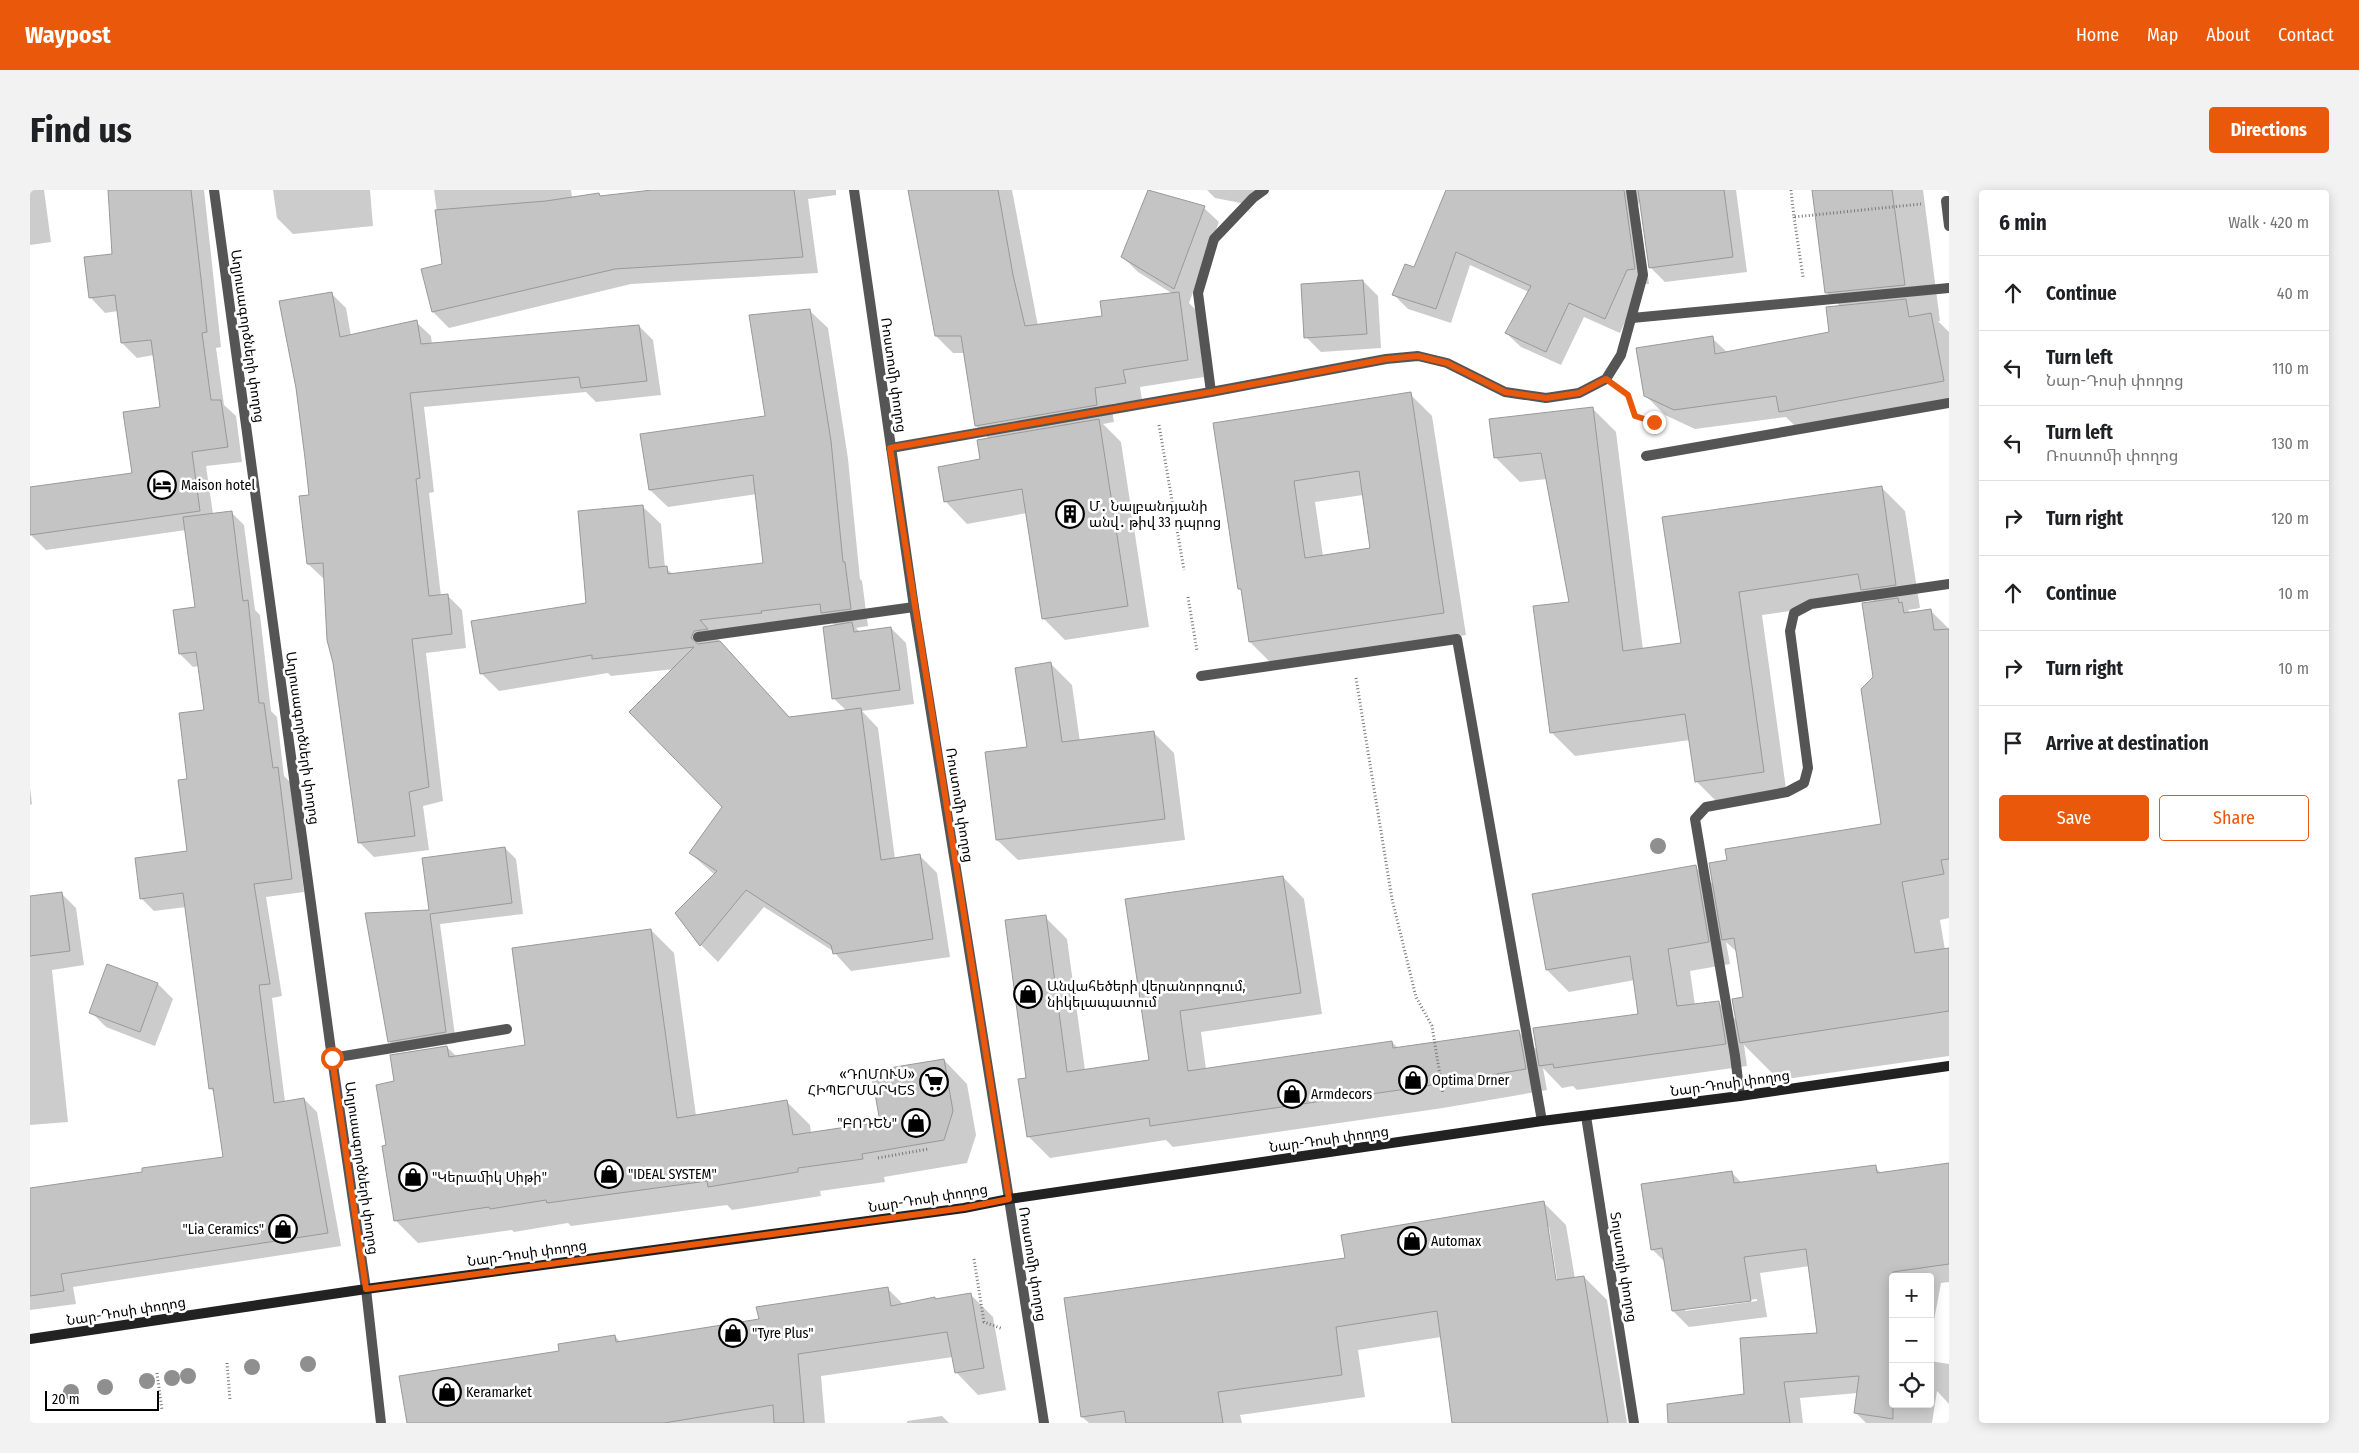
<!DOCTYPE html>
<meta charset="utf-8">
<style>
body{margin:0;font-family:"Fira Sans Condensed","Noto Sans Armenian",sans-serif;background:#f2f2f2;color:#202124}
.controls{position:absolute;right:15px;bottom:15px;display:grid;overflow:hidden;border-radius:5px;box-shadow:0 2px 12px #0003}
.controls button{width:45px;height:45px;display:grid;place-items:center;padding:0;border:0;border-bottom:1px solid #e0e0e0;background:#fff;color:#202124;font:25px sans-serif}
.scale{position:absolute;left:15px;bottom:12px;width:114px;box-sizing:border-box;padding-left:5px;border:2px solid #000;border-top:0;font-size:14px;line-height:18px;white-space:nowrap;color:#000;-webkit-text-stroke:4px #fff;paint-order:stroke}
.stop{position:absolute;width:15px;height:15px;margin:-11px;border:4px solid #ea580c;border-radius:50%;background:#fff}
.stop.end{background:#ea580c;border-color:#fff;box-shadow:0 1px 5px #0008}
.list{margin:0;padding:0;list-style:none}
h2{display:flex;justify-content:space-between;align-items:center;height:65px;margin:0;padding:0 20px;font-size:21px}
h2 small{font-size:16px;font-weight:400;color:#757577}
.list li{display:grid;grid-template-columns:32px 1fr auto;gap:15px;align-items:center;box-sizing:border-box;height:75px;padding:0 20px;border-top:1px solid #e0e0e0}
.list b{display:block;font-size:19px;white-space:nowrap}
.list p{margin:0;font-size:16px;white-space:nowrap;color:#757577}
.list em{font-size:16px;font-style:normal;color:#757577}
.actions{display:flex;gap:10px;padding:15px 20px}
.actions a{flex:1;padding:11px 0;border:1px solid #ea580c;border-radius:5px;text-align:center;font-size:18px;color:#ea580c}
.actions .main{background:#ea580c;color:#fff}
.icon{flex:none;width:28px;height:28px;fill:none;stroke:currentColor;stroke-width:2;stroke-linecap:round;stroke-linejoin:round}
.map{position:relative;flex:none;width:1919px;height:1233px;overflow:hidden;border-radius:5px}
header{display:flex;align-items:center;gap:30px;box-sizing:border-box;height:70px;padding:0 25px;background:#ea580c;color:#fff}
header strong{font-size:24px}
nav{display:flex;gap:28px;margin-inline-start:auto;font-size:18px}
.intro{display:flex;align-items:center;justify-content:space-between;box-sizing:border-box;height:120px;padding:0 30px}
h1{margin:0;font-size:35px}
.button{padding:12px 22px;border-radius:5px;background:#ea580c;color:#fff;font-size:18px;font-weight:700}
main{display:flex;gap:30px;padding:0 30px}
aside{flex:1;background:#fff;border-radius:5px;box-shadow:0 2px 12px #0003}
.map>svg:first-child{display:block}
</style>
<header>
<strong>Waypost</strong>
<nav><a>Home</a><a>Map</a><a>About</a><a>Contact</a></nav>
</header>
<div class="intro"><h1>Find us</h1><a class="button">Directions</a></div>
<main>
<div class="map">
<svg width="1919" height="1233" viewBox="0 0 1919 1233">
<rect width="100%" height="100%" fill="#fff"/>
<g fill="#0003" fill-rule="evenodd">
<polygon points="0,0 14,0 21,52 0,55"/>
<polygon points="80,0 174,0 191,157 186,158 194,215 206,226 212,272 176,276 183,324 201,322 214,335 225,420 230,425 241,521 247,527 254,586 260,592 274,702 236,707 252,806 242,808 255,912 274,909 287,922 311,1056 43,1097 46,1114 0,1120 0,999 114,983 195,968 185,903 180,898 156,717 124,721 111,708 158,662 159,590 175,521 169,476 163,477 150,464 166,418 156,340 16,360 1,345 0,334 0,299 103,284 132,218 124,165 107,168 92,153 88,121 75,123 61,108 55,68 83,65"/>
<polygon points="243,0 340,0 343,36 263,44 247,28"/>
<polygon points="404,0 541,0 542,7 569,4 572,7 633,0 806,0 806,5 778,9 788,83 601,94 419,138 403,122 414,75"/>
<polygon points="880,0 982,0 1008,136 1073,127 1143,104 1108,82 1093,67 1174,18 1189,32 1159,113 1166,120 1174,187 1110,197 1112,210 1081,214 1084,232 1073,234 1091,252 1119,437 1035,450 1013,428 997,323 937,334 916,312 909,278 951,270 959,249 946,236 935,163 923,163 906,146"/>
<polygon points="1177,0 1230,0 1216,14 1185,8"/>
<polygon points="1417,0 1706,0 1717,82 1635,92 1620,77 1610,8 1608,16 1619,94 1612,94 1590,143 1554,127 1531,175 1491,157 1476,143 1499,102 1440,75 1421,133 1378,119 1364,105 1385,78"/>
<polygon points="1782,0 1893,0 1910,131 1908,131 1919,142 1919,213 1770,241 1756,227 1665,239 1635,225 1615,205 1682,148 1698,163 1801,143 1810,116 1796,102"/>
<polygon points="1333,91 1348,106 1351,158 1291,162 1276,147"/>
<polygon points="301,103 316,118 321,146 386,132 401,146 402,154 609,136 623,150 631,205 566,212 556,202 394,217 404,302 399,303 411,406 418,406 432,420 436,458 396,463 413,611 393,616 399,660 344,667 329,652 304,473 295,388 293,388 278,374 280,306"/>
<path d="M780 121 798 138 818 269 830 389 832 391 838 436 826 438 830 442 861 438 876 453 884 514 832 521 848 538 865 669 889 665 907 683 920 767 821 781 803 761 734 717 688 772 671 755 646 723 685 685 660 663 693 616 644 479 581 486 578 483 469 501 451 483 557 414 613 317 631 334 635 378 643 384 734 374 727 304 638 317 620 300 736 227ZM801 432 806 436 803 508 817 521 760 528 686 447Z"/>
<path d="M1380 204 1402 226 1436 445 1242 474 1220 452 1213 402 1209 398 1184 234ZM1333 305 1341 359 1293 366 1285 312Z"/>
<path d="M1562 218 1586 242 1613 460 1652 454 1633 328 1851 297 1875 321 1890 418 1878 420 1882 424 1901 421 1919 439V728L1910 730 1915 760H1919V866L1749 890 1714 855 1717 876 1547 900 1543 896 1532 898 1513 878 1517 900 1413 918 1143 957 1136 950 1020 968 998 946 997 889 1015 727 1037 749 1055 880 1121 871 1096 710 1253 687 1274 709 1292 824 1171 842 1176 879 1362 852 1368 858 1489 842 1508 861 1609 825 1605 790 1539 802 1517 780 1665 677 1685 696 1852 635 1844 488 1845 413 1842 409 1732 425 1757 606 1690 615 1666 591 1660 550 1545 566 1521 542 1540 413 1517 289 1490 292 1466 268ZM1696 752 1708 763 1714 808 1707 831 1688 812 1665 815 1660 781 1700 774Z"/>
<polygon points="1021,474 1042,495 1050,552 1123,542 1144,563 1155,650 988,670 967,650 999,558"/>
<polygon points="0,597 2,614 0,615"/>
<polygon points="475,658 486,669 493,724 410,734 426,853 370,862 359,851 401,722"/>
<polygon points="31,703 46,718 54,775 22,780 38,932 0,935 0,707"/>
<polygon points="621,740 644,763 666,926 756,911 780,935 781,943 852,933 914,870 937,894 946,945 937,973 854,987 855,992 790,1001 791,1006 702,1020 697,1015 541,1036 538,1033 484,1042 482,1040 388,1053 365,1030 357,956 366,892 417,857 427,867 497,856"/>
<polygon points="78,776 128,794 143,809 125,856 76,837 61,822"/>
<path d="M1919 975V1092L1911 1093 1900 1152V1087H1863V1214H1900V1171L1919 1174V1214L1907 1201 1902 1233H1836L1825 1222 1828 1203 1770 1208 1773 1233H1673L1670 1211 1716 1205 1789 1144 1780 1076 1730 1083 1737 1127 1659 1137 1643 1121 1636 1073 1622 1059 1701 982 1712 993 1845 977 1852 984ZM1727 1109V1111L1655 1121V1118Z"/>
<path d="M1513 1012 1536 1035 1545 1089 1554 1087 1577 1110 1597 1233H1423L1411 1147 1328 1160 1335 1207 1210 1225 1212 1233H1059L1052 1227 1317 1069ZM1516 1037H1519L1528 1096 1526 1097Z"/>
<polygon points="858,1099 873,1114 904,1108 906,1110 940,1104 963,1127 976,1200 948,1205 926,1182 923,1167 791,1186 795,1233 379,1233 370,1187 530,1162 585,1146 591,1153 730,1130"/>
<polygon points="912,1226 919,1233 877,1233 877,1231"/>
</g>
<g fill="#c4c4c4" stroke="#999" fill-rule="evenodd">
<polygon points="78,0 161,0 177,142 172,143 181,210 191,210 198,257 162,262 170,321 0,345 0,297 102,283 93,222 130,217 121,150 91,153 85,105 59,108 54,67 82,64"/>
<polygon points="622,0 764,0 773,67 585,79 402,122 391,79 412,74 405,20 516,11 569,3 570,6"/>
<polygon points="878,0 968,0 983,85 995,136 1072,126 1070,111 1149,102 1158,170 1093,180 1096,193 1065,198 1067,215 945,236 931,146 905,146"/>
<polygon points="1118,0 1175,16 1144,99 1091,67"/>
<polygon points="1416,0 1594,0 1605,79 1597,80 1575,129 1539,113 1516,162 1475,143 1501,96 1426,62 1406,119 1362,105 1375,74 1384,77"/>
<polygon points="1608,0 1694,0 1703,67 1619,78"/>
<polygon points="1782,0 1862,0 1875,95 1795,103"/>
<polygon points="1333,90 1337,144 1274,148 1271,94"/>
<polygon points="302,102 310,147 387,130 391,154 609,135 617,191 551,198 549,187 380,203 390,288 386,289 399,406 418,404 422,444 382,449 399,597 379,602 385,646 328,653 303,473 297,450 293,373 277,374 269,306 279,305 275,268 266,198 249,111"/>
<polygon points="1876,109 1879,127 1901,123 1914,191 1749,222 1746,206 1644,220 1614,206 1606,158 1683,146 1685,164 1799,142 1796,117"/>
<polygon points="780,119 801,251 813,372 815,372 821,419 791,423 790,414 731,421 732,423 670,430 678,439 664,441 661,448 668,454 690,451 759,527 831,518 851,670 890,664 903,749 803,764 801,755 716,700 670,756 645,723 687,681 659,663 692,617 599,522 664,457 562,469 562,465 450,484 441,431 556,413 548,321 613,315 619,378 637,376 638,384 733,373 723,285 619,300 610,244 735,226 719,125"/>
<path d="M1381 202 1414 423 1219 452 1211 399H1208L1183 233ZM1329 281 1340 358 1275 368 1264 291Z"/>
<polygon points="1563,217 1593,461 1651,453 1632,327 1852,296 1866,395 1831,400 1828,384 1709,402 1734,582 1665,592 1655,524 1520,543 1503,416 1539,412 1511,263 1464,268 1459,229"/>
<polygon points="1069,229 1098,416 1012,429 992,299 914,312 908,277 950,269 947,250"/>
<polygon points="202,321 213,411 218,410 229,513 234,513 243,578 248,577 262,689 224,694 240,794 229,795 244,913 274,908 298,1043 31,1084 34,1101 0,1106 0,998 112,982 112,978 193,967 183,898 179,899 153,703 110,709 105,668 157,661 148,590 157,589 149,523 174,520 166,462 149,464 143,420 165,417 153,327"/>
<polygon points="1868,408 1869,413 1872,412 1874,423 1901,419 1904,440 1919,439 1919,669 1911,670 1914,684 1872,692 1885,763 1919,758 1919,821 1710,853 1702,809 1713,807 1704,748 1692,750 1679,673 1697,670 1695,659 1851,634 1831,499 1843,487 1832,413"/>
<polygon points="822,432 824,442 861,437 870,500 802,509 793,437"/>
<polygon points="1021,472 1032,552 1124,541 1135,629 966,650 955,562 997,557 985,478"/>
<polygon points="475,657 482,713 400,724 416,842 358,852 335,723 399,720 392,668"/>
<polygon points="1666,675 1679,752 1638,759 1647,816 1689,811 1696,854 1524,878 1523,874 1509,876 1503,838 1608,824 1600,766 1516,780 1502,704"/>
<polygon points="1253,686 1271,803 1150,821 1158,881 1362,851 1363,858 1489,840 1496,879 1390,897 1120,936 1119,928 997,947 988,889 996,888 975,730 1016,725 1037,882 1119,870 1095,709"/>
<polygon points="32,702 40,761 0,766 0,706"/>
<polygon points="621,739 647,928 757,910 763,945 850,932 841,881 914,869 923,921 914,950 832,964 833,969 768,978 768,982 678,997 677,991 517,1013 516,1010 460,1019 459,1017 364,1031 352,956 356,955 346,895 364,891 360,865 417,856 419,867 495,855 482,758"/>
<polygon points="77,774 128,793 110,842 59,823"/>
<polygon points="1919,973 1919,1074 1863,1082 1863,1229 1824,1223 1829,1186 1754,1192 1760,1233 1638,1233 1637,1214 1714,1204 1710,1148 1787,1143 1776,1059 1714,1067 1721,1111 1642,1121 1632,1058 1621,1060 1611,994 1702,981 1704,993 1846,975 1847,983"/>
<polygon points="1514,1011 1526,1090 1554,1086 1578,1233 1422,1233 1407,1121 1306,1137 1312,1185 1188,1202 1193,1233 1096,1233 1094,1221 1051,1227 1034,1108 1315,1068 1311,1045"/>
<polygon points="858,1097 861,1116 905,1107 905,1109 941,1103 954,1178 925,1183 917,1142 768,1164 774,1233 744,1233 743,1215 634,1233 377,1233 369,1186 529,1161 528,1154 585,1145 586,1152 729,1129 726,1117"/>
</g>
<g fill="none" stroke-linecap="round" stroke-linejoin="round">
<g stroke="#777" stroke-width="3" stroke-dasharray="1 2.5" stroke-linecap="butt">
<polyline points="1761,0 1764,27 1891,14"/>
<polyline points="1764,27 1773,87"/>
<polyline points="1596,204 1605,226 1624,232 1628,239"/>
<polyline points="1129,235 1154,380"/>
<polyline points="1158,407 1167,461"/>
<polyline points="1326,488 1362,709 1386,807 1402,836 1413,904"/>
<polyline points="848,968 898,959"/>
<polyline points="944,1069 954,1132 973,1139"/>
<polyline points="197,1173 200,1210"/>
<polyline points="127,1183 132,1220"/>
</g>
<g stroke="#555" stroke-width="10">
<polyline points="1919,11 1916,11 1919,36"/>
<polyline points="1602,128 1919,98"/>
<polyline points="1181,202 1168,103 1184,49 1223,8 1234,0"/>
<polyline points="1616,266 1919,213"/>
<polyline points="668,447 884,417"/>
<polyline points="1171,486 1427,449 1512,931"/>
<polyline points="302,868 477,839"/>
<polyline points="1710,906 1705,866 1665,629 1676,617 1757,602 1774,593 1778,578 1760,441 1764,423 1781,414 1919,394"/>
<polyline points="336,1099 351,1233"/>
</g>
<g stroke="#555" stroke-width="10">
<polyline points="184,0 302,868 336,1099"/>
<polyline points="861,258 1181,202 1356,169 1388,166 1417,173 1475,202 1516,208 1549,203 1576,189 1591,165 1613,85 1601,0"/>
<polyline points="1556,926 1604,1233"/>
<polyline points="979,1009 1014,1233"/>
</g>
<polyline stroke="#555" stroke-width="10" points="824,0 884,417 979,1009"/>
<polyline stroke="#222" stroke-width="10" points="0,1149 336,1099 934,1018 979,1009 1512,931 1710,906 1919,876"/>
</g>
<g fill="#8f8f8f">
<circle cx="1628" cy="656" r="8"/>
<circle cx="278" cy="1174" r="8"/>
<circle cx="222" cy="1177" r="8"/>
<circle cx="158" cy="1186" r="8"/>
<circle cx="142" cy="1188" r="8"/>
<circle cx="117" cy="1191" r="8"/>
<circle cx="75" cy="1197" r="8"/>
<circle cx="41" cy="1202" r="8"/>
</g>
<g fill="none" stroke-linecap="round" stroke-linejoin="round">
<polyline stroke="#ea580c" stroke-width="6" points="302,868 336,1099 934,1018 979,1009 860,258 1181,202 1356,169 1388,166 1417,173 1475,202 1516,208 1549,203 1576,189 1598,205 1605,226 1624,232"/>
</g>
<defs>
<symbol id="hotel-ring" viewBox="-11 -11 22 22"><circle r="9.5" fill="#fff" stroke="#000" stroke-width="1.5"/><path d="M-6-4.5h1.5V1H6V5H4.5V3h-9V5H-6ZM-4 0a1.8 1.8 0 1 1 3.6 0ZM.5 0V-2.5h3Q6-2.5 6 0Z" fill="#000"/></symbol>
<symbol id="building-ring" viewBox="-11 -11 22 22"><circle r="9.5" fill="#fff" stroke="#000" stroke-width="1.5"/><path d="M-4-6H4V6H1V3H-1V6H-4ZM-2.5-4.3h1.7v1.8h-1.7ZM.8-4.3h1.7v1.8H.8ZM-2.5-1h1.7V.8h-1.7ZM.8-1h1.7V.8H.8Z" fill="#000"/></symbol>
<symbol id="shop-ring" viewBox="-11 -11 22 22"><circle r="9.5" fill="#fff" stroke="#000" stroke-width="1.5"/><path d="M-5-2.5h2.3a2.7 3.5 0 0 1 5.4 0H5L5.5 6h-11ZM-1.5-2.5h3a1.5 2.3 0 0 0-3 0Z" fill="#000"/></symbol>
<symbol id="supermarket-ring" viewBox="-11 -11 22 22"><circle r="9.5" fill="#fff" stroke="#000" stroke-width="1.5"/><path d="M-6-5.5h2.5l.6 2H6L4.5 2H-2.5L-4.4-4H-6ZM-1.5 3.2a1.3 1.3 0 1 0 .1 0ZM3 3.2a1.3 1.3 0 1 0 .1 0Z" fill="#000"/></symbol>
</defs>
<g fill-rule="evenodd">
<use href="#hotel-ring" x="116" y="279" width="32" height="32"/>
<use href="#building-ring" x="1024" y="308" width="32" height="32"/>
<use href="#shop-ring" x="982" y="788" width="32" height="32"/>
<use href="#shop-ring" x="1367" y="874" width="32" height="32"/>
<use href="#supermarket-ring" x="888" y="876" width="32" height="32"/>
<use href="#shop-ring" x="1246" y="888" width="32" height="32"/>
<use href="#shop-ring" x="870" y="917" width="32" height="32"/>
<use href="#shop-ring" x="563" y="968" width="32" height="32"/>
<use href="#shop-ring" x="367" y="971" width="32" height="32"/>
<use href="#shop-ring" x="237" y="1023" width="32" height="32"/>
<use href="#shop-ring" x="1366" y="1035" width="32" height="32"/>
<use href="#shop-ring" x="687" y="1127" width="32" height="32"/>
<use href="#shop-ring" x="401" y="1186" width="32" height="32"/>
</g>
<g text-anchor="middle" stroke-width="5" stroke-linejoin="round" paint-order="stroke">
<g font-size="14" fill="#000" stroke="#fff">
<text transform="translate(218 146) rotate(82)" y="5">Աղյուսագործների փողոց</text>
<text transform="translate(864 185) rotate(82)" y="5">Ռոստոմի փողոց</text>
<text transform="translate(273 548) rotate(82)" y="5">Աղյուսագործների փողոց</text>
<text transform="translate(930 615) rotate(81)" y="5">Ռոստոմի փողոց</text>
<text transform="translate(1700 893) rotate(-8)" y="5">Նար-Դոսի փողոց</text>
<text transform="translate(1299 949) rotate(-8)" y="5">Նար-Դոսի փողոց</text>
<text transform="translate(332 978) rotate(82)" y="5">Աղյուսագործների փողոց</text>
<text transform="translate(898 1008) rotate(-9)" y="5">Նար-Դոսի փողոց</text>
<text transform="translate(497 1063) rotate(-8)" y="5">Նար-Դոսի փողոց</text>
<text transform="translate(1003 1074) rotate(81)" y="5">Ռոստոմի փողոց</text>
<text transform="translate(1594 1077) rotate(81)" y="5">Տոլստոյի փողոց</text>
<text transform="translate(96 1121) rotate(-9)" y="5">Նար-Դոսի փողոց</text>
</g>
<g font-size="14" fill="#000" stroke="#fff" text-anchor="start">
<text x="151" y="300">Maison hotel</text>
<text x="1059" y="321">Մ․ Նալբանդյանի<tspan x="1059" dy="16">անվ․ թիվ 33 դպրոց</tspan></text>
<text x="1017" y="801">Անվահեծերի վերանորոգում,<tspan x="1017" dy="16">նիկելապատում</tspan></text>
<text x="885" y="889" text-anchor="end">«ԴՈՄՈՒՍ»<tspan x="885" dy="16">ՀԻՊԵՐՄԱՐԿԵՏ</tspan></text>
<text x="1402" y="895">Optima Drner</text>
<text x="1281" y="909">Armdecors</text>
<text x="867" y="938" text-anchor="end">"ԲՈԴԵՆ"</text>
<text x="598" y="989">"IDEAL SYSTEM"</text>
<text x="402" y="992">"Կերամիկ Սիթի"</text>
<text x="234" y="1044" text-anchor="end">"Lia Ceramics"</text>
<text x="1401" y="1056">Automax</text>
<text x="722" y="1148">"Tyre Plus"</text>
<text x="436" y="1207">Keramarket</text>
</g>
</g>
</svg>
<div class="controls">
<button>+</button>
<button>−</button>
<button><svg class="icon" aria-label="locate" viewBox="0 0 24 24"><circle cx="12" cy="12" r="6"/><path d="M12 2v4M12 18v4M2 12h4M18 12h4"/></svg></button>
</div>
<div class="scale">20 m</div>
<div class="stop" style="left:302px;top:868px"></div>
<div class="stop end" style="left:1624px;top:232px"></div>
</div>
<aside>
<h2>6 min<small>Walk · 420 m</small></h2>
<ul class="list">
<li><svg class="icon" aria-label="ahead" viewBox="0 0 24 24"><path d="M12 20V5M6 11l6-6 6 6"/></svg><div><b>Continue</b></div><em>40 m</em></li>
<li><svg class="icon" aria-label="left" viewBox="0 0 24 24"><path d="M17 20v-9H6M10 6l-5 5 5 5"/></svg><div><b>Turn left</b><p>Նար-Դոսի փողոց</p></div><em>110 m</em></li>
<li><svg class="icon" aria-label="left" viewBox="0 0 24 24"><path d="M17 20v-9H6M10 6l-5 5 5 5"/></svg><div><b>Turn left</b><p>Ռոստոմի փողոց</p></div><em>130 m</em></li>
<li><svg class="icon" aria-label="right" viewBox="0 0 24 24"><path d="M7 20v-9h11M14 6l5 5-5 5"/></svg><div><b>Turn right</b></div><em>120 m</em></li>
<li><svg class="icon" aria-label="ahead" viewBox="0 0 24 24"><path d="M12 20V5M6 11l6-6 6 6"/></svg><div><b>Continue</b></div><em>10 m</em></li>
<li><svg class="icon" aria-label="right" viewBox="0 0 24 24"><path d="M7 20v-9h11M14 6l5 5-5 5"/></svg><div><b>Turn right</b></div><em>10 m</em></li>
<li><svg class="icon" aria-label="arrive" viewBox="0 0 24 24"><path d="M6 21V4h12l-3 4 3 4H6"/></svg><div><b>Arrive at destination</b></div></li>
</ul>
<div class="actions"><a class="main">Save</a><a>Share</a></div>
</aside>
</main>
